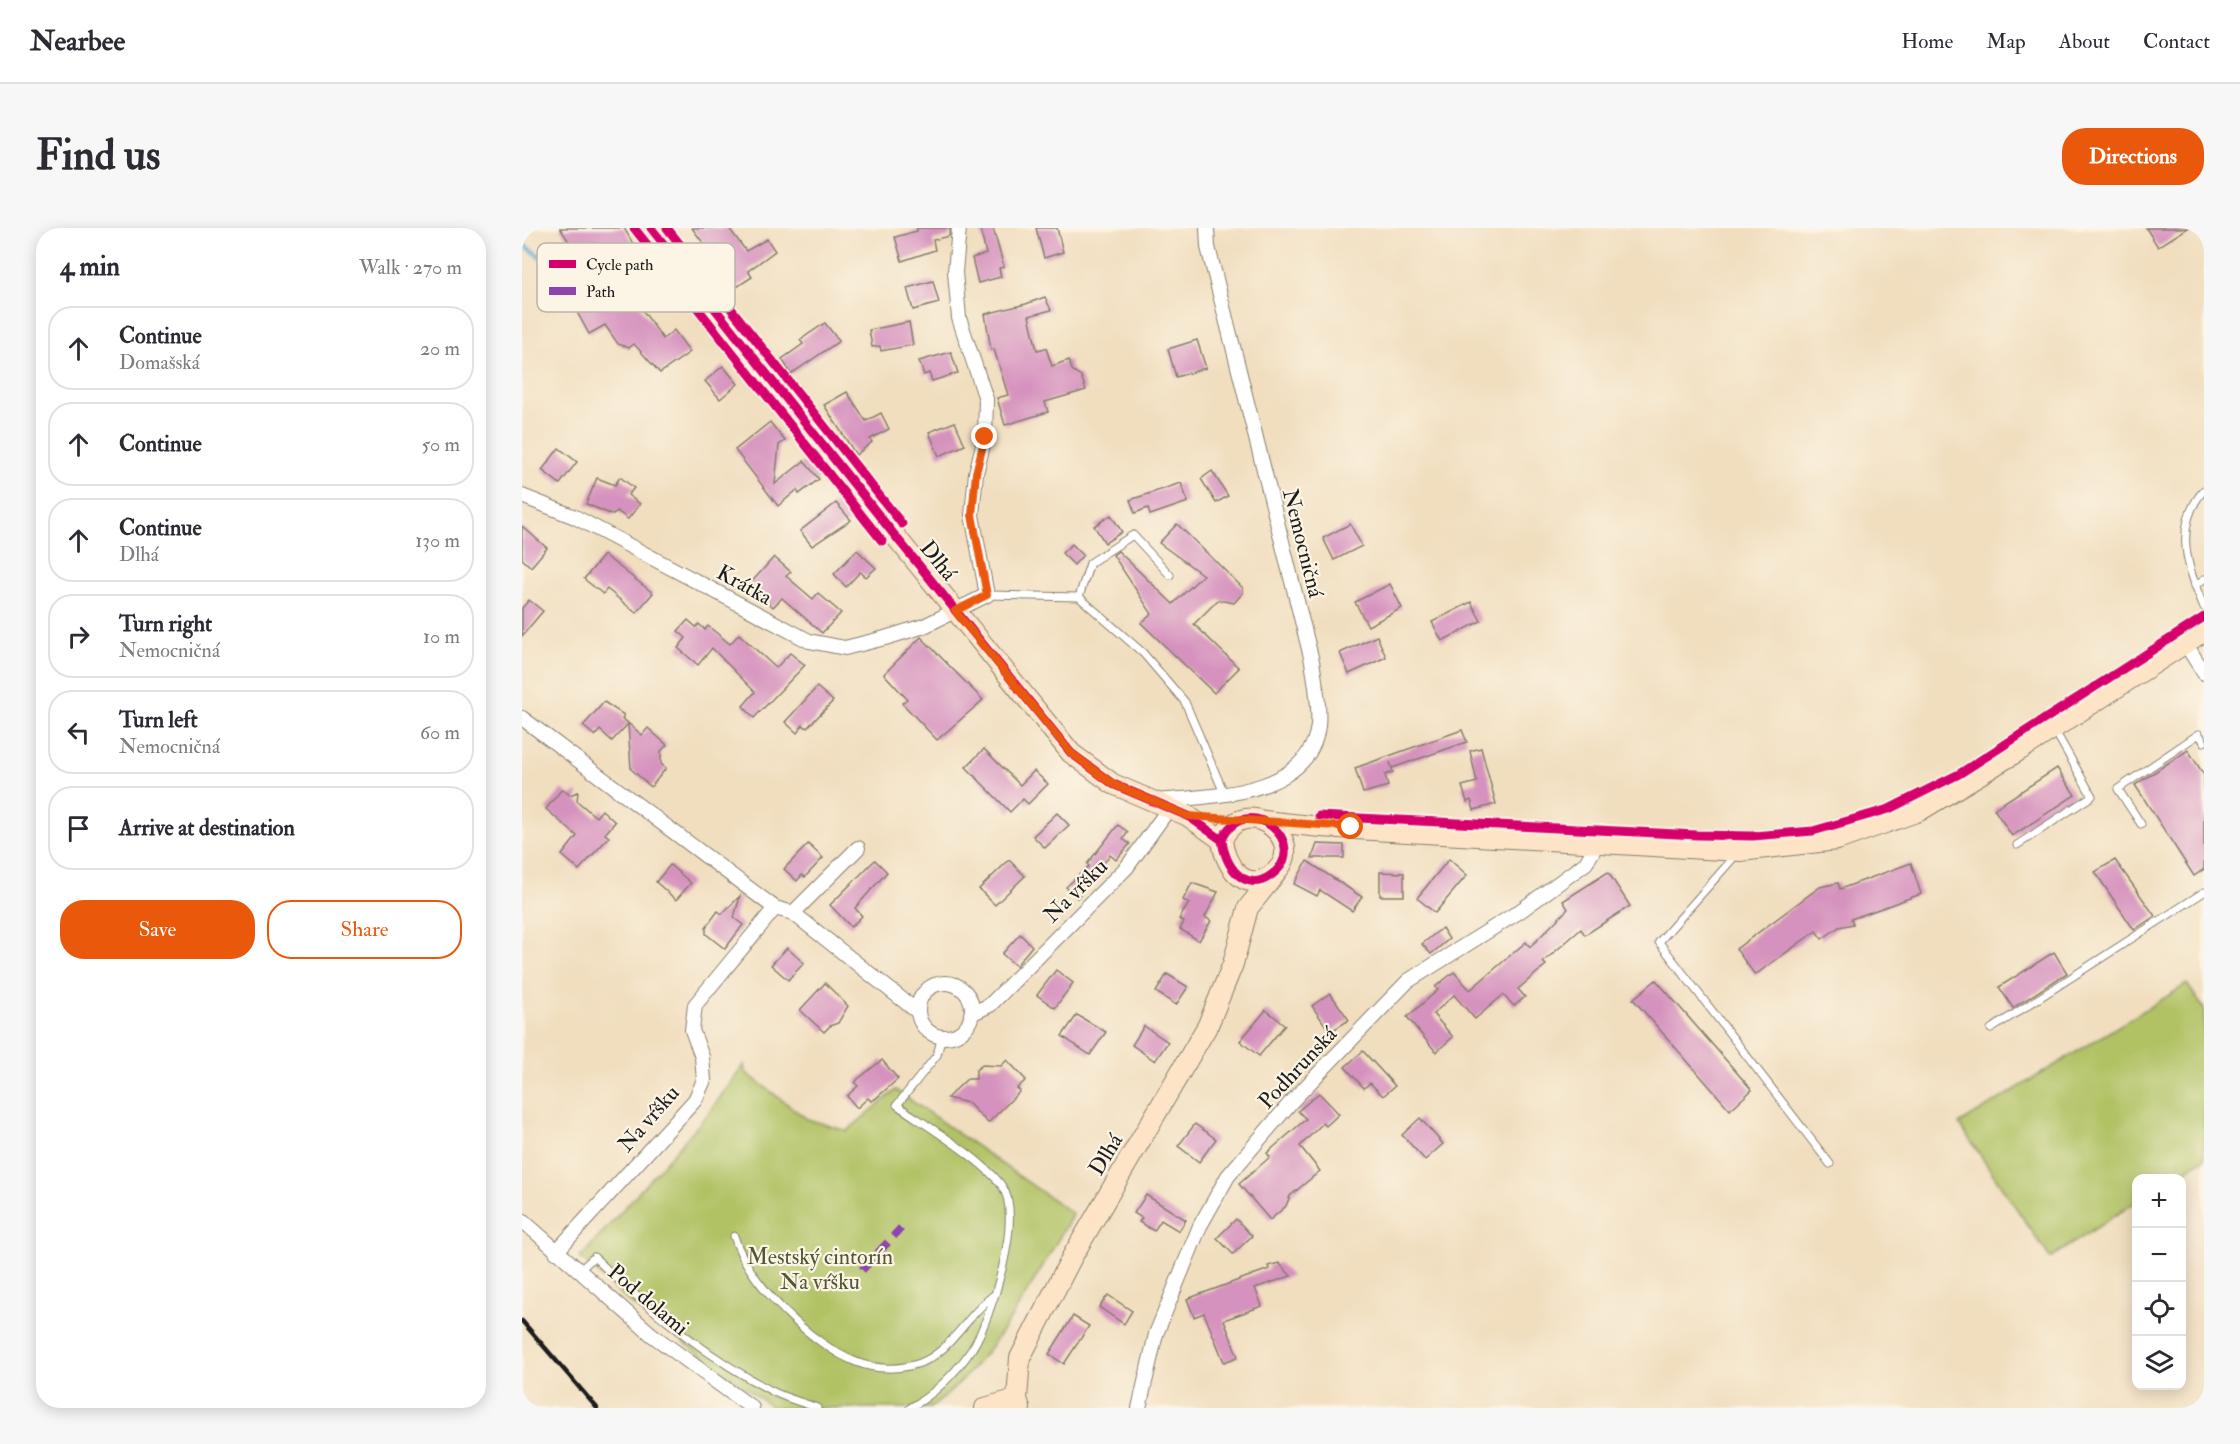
<!DOCTYPE html>
<meta charset="utf-8">
<style>
body{margin:0;font-family:"IM FELL Double Pica",serif;background:#f7f7f7;color:#2b2b33}
.controls{position:absolute;right:18px;bottom:18px;display:grid;overflow:hidden;border-radius:12px;box-shadow:0 3px 15px #0003}
.controls button{width:54px;height:54px;display:grid;place-items:center;padding:0;border:0;border-bottom:2px solid #e1e1e2;background:#fff;color:#2b2b33;font:30px sans-serif}
.stop{position:absolute;width:18px;height:18px;margin:-14px;border:4px solid #ea580c;border-radius:50%;background:#fff}
.stop.end{background:#ea580c;border-color:#fff;box-shadow:0 2px 6px #0008}
.list{margin:0;padding:0;list-style:none}
h2{display:flex;justify-content:space-between;align-items:center;height:78px;margin:0;padding:0 24px;font-size:26px}
h2 small{font-size:20px;font-weight:400;color:#7c7c81}
.list li{display:grid;grid-template-columns:39px 1fr auto;gap:18px;align-items:center;box-sizing:border-box;height:84px;margin:0 12px 12px;padding:0 12px;border:2px solid #e1e1e2;border-radius:24px}
.list b{display:block;font-size:22px;white-space:nowrap}
.list p{margin:0;font-size:20px;white-space:nowrap;color:#7c7c81}
.list em{font-size:20px;font-style:normal;color:#7c7c81}
.actions{display:flex;gap:12px;padding:18px 24px}
.actions a{flex:1;padding:14px 0;border:2px solid #ea580c;border-radius:24px;text-align:center;font-size:21px;color:#ea580c}
.actions .main{background:#ea580c;color:#fff}
.icon{flex:none;width:33px;height:33px;fill:none;stroke:currentColor;stroke-width:2;stroke-linecap:round;stroke-linejoin:round}
.map{position:relative;flex:none;width:1682px;height:1180px;overflow:hidden;border-radius:24px}
header{display:flex;align-items:center;gap:36px;box-sizing:border-box;height:84px;padding:0 30px;background:#fff;border-bottom:2px solid #e1e1e2}
header strong{font-size:28px}
nav{display:flex;gap:33px;margin-inline-start:auto;font-size:21px}
.intro{display:flex;align-items:center;justify-content:space-between;box-sizing:border-box;height:144px;padding:0 36px}
h1{margin:0;font-size:42px}
.button{padding:15px 27px;border-radius:24px;background:#ea580c;color:#fff;font-size:21px;font-weight:700}
main{display:flex;gap:36px;padding:0 36px}
aside{flex:1;background:#fff;border-radius:24px;box-shadow:0 3px 15px #0003}
.map>svg:first-child{display:block}
</style>
<header>
<strong>Nearbee</strong>
<nav><a>Home</a><a>Map</a><a>About</a><a>Contact</a></nav>
</header>
<div class="intro"><h1>Find us</h1><a class="button">Directions</a></div>
<main>
<aside>
<h2>4 min<small>Walk · 270 m</small></h2>
<ul class="list">
<li><svg class="icon" aria-label="ahead" viewBox="0 0 24 24"><path d="M12 20V5M6 11l6-6 6 6"/></svg><div><b>Continue</b><p>Domašská</p></div><em>20 m</em></li>
<li><svg class="icon" aria-label="ahead" viewBox="0 0 24 24"><path d="M12 20V5M6 11l6-6 6 6"/></svg><div><b>Continue</b></div><em>50 m</em></li>
<li><svg class="icon" aria-label="ahead" viewBox="0 0 24 24"><path d="M12 20V5M6 11l6-6 6 6"/></svg><div><b>Continue</b><p>Dlhá</p></div><em>130 m</em></li>
<li><svg class="icon" aria-label="right" viewBox="0 0 24 24"><path d="M7 20v-9h11M14 6l5 5-5 5"/></svg><div><b>Turn right</b><p>Nemocničná</p></div><em>10 m</em></li>
<li><svg class="icon" aria-label="left" viewBox="0 0 24 24"><path d="M17 20v-9H6M10 6l-5 5 5 5"/></svg><div><b>Turn left</b><p>Nemocničná</p></div><em>60 m</em></li>
<li><svg class="icon" aria-label="arrive" viewBox="0 0 24 24"><path d="M6 21V4h12l-3 4 3 4H6"/></svg><div><b>Arrive at destination</b></div></li>
</ul>
<div class="actions"><a class="main">Save</a><a>Share</a></div>
</aside>
<div class="map">
<svg width="1682" height="1180" viewBox="0 0 1682 1180">
<rect width="100%" height="100%" fill="#fcf5e5"/>
<filter id="ink" filterUnits="userSpaceOnUse"><feTurbulence type="fractalNoise" baseFrequency=".0167" numOctaves="2"/><feDisplacementMap in="SourceGraphic" scale="12" xChannelSelector="R" yChannelSelector="G"/><feConvolveMatrix kernelMatrix="1 2 1 2 8 2 1 2 1" color-interpolation-filters="sRGB"/></filter>
<filter id="wash" filterUnits="userSpaceOnUse"><feTurbulence type="fractalNoise" baseFrequency=".008" numOctaves="4" result="noise"/><feDisplacementMap in="SourceGraphic" scale="24" xChannelSelector="R" yChannelSelector="G"/><feGaussianBlur stdDeviation="1.35" result="paint"/><feColorMatrix in="noise" values="0 0 0 0 0 0 0 0 0 0 0 0 0 0 0 0 0 1.4 0 .05"/><feComposite in="paint" operator="in"/></filter>
<g filter="url(#wash)">
<rect width="100%" height="100%" fill="#f1debf"/>
<g fill="#b1c265" stroke="#666f40" stroke-width="1.5">
<polygon points="1665,756 1682,781 1682,931 1651,950 1614,950 1614,974 1528,1030 1437,896"/>
<path d="M222 837 223 844 285 891 325 903 374 862 551 986C511 1053 473 1131 409 1180H251L107 1074 58 1030 185 887Z"/>
</g>
<g fill="none" stroke-linecap="round" stroke-linejoin="round">
<polyline stroke="#54a7cf" stroke-width="5" points="0,16 19,29 47,35 70,23"/>
</g>
<g id="blocks">
<g fill="#d692be">
<polygon points="38,0 102,0 136,60 114,73 141,111 152,102 168,124 138,145 112,116 107,120 96,116 83,97 67,106 54,82 88,63 61,17 53,23"/>
<polygon points="170,0 207,0 224,23 245,11 253,23 226,43 230,49 204,66 187,46 199,39"/>
<polygon points="395,0 428,0 427,8 411,12 413,22 380,33 373,9 395,3"/>
<polygon points="458,0 471,0 482,39 477,40 479,49 456,55 450,30 464,26"/>
<polygon points="514,0 535,0 541,24 522,30"/>
<polygon points="1624,0 1666,0 1636,19"/>
<polygon points="411,53 417,75 391,82 385,60"/>
<polygon points="523,69 529,82 507,88 515,122 524,120 530,138 547,132 550,142 559,148 564,162 523,174 526,184 483,197 475,170 486,167 472,121 469,122 463,86 504,76"/>
<polygon points="387,94 391,117 359,123 358,118 350,119 347,102"/>
<polygon points="303,95 317,113 269,146 260,131 281,116 278,112"/>
<polygon points="675,112 684,140 654,149 646,121"/>
<polygon points="429,124 436,145 410,153 407,145 402,147 397,133"/>
<polygon points="201,138 216,156 198,171 183,153"/>
<polygon points="325,164 344,193 359,185 367,201 348,211 350,214 334,227 302,177"/>
<polygon points="248,194 263,213 257,217 253,256 282,233 297,251 277,266 275,262 256,278 213,222"/>
<polygon points="433,194 443,217 417,228 407,204"/>
<polygon points="37,220 55,234 38,256 20,242"/>
<polygon points="690,243 706,268 694,275 679,251"/>
<polygon points="98,249 112,260 106,267 118,276 106,291 95,283 91,287 64,276 75,250 93,257"/>
<polygon points="659,255 666,274 628,287 626,280 613,285 608,272"/>
<polygon points="314,275 329,292 290,318 278,303"/>
<polygon points="589,287 600,304 583,315 572,298"/>
<polygon points="655,296 721,360 721,365 712,375 696,372 672,396 717,440 692,465 619,395 630,386 591,327 596,323 651,376 681,347 637,315"/>
<polygon points="828,296 840,318 812,332 801,310"/>
<polygon points="0,298 25,320 9,339 0,331"/>
<polygon points="550,316 561,327 552,337 540,325"/>
<polygon points="335,322 354,340 344,349 338,344 324,359 312,346"/>
<polygon points="82,327 131,365 114,385 85,361 81,366 62,351"/>
<polygon points="252,329 269,344 264,348 291,371 296,365 319,385 300,405 260,370 251,379 227,357"/>
<polygon points="868,356 880,380 846,398 833,374"/>
<polygon points="7,372 21,383 0,408 0,380"/>
<polygon points="949,374 959,393 920,413 910,394"/>
<polygon points="166,392 174,399 177,396 183,402 186,398 208,416 217,406 254,440 268,425 283,437 232,490 221,478 233,464 190,420 176,437 156,420 164,410 156,403"/>
<polygon points="855,408 864,429 827,446 818,425"/>
<polygon points="399,409 461,472 415,512 380,475 385,471 362,446"/>
<polygon points="295,459 311,473 285,500 281,497 275,505 263,494"/>
<polygon points="82,474 102,487 100,490 120,507 126,500 145,517 139,523 139,536 144,540 129,559 109,541 106,496 90,513 78,502 73,508 61,498"/>
<polygon points="940,502 945,514 870,540 868,534 871,544 863,547 866,558 841,565 833,540"/>
<polygon points="959,520 974,576 952,582 949,572 945,574 940,558 955,554 948,523"/>
<polygon points="462,521 498,557 512,543 526,556 506,576 501,571 488,584 444,539"/>
<polygon points="1666,522 1682,547 1682,641 1672,648 1613,557"/>
<polygon points="1535,540 1553,567 1490,608 1472,581"/>
<polygon points="40,561 48,567 56,564 55,573 74,589 80,582 93,594 83,606 87,609 57,642 40,627 55,608 24,581"/>
<polygon points="535,585 547,597 523,620 511,608"/>
<polygon points="596,597 606,604 601,611 608,616 594,632 588,627 555,670 544,659 567,638 565,636"/>
<polygon points="286,616 301,630 283,649 280,647 275,653 262,641"/>
<polygon points="795,616 822,617 822,630 790,630"/>
<polygon points="927,631 945,647 913,685 895,670"/>
<polygon points="353,632 365,644 333,680 340,688 329,699 308,677"/>
<polygon points="487,632 503,648 473,677 457,661"/>
<polygon points="1593,632 1633,688 1612,702 1573,644"/>
<polygon points="785,633 840,669 830,683 798,662 795,668 772,656"/>
<polygon points="1389,635 1399,666 1329,691 1331,696 1317,699 1300,711 1294,703 1233,747 1214,721 1298,659 1316,655 1318,661"/>
<polygon points="148,637 169,655 154,672 134,654"/>
<polygon points="858,644 882,645 882,668 858,668"/>
<polygon points="1086,644 1108,678 1063,707 1059,701 1021,734 1024,737 996,761 1003,769 992,778 981,767 953,791 932,767 911,786 931,809 914,824 885,789 916,762 913,759 932,744 948,762 1004,714 1008,719 1046,681 1041,673"/>
<polygon points="670,655 696,664 683,689 689,693 677,713 658,701 662,694 657,691 667,675 661,672"/>
<polygon points="218,668 212,690 221,697 203,721 184,706 184,699 196,683 200,686"/>
<polygon points="920,700 927,711 909,726 900,716"/>
<polygon points="498,706 510,718 494,738 480,726"/>
<polygon points="265,720 282,735 266,752 249,737"/>
<polygon points="1532,724 1545,745 1491,780 1477,759"/>
<polygon points="534,742 551,755 533,780 515,767"/>
<polygon points="645,746 666,759 654,777 634,764"/>
<polygon points="1134,752 1230,862 1208,882 1111,771"/>
<polygon points="303,755 326,778 316,795 308,798 302,804 278,782"/>
<polygon points="808,765 827,792 808,804 790,778"/>
<polygon points="744,782 763,797 737,828 718,813"/>
<polygon points="555,787 584,804 568,827 540,808"/>
<polygon points="622,798 646,814 633,833 610,817"/>
<polygon points="841,823 873,858 861,868 848,855 842,860 823,839"/>
<polygon points="360,832 376,851 353,871 349,873 346,870 335,880 325,868 336,858 333,855 336,851"/>
<polygon points="485,832 504,852 495,860 498,863 466,895 446,875 425,870 445,851 454,851 454,842 460,837 479,838"/>
<polygon points="797,865 817,886 804,898 801,895 778,918 798,943 768,968 764,978 748,992 717,956 748,929 745,925 784,891 776,883"/>
<polygon points="898,890 921,916 903,932 880,907"/>
<polygon points="673,896 694,911 677,934 656,918"/>
<polygon points="624,967 664,992 657,1003 639,992 632,1003 617,994 620,990 612,985"/>
<polygon points="714,991 730,1008 711,1026 695,1010"/>
<polygon points="757,1035 769,1048 733,1060 740,1078 702,1092 716,1129 702,1134 682,1085 672,1089 665,1071 747,1041 746,1038"/>
<polygon points="586,1067 610,1083 602,1096 577,1079"/>
<polygon points="551,1088 567,1098 542,1136 527,1126"/>
</g>
</g>
</g>
<g filter="url(#ink)">
<use href="#blocks" fill-opacity="0" stroke="#867d6e" stroke-width="1.5"/>
<g fill="none" stroke-linecap="round" stroke-linejoin="round">
<defs>
<g id="lane">
<path d="M1682 262C1651 297 1665 340 1682 379"/>
<polyline points="1673,358 1682,351"/>
<polyline points="465,367 557,369 621,425 663,474 702,565"/>
<polyline points="557,369 568,335 611,307 648,347"/>
<polyline points="1619,596 1596,561 1677,506 1682,514"/>
<polyline points="1495,617 1570,568 1533,503"/>
<polyline points="1214,627 1137,714 1308,936"/>
<polyline points="1469,801 1682,664"/>
<path d="M212 1008C226 1055 289 1116 334 1134 354 1142 378 1142 398 1135 429 1124 446 1085 472 1067"/>
<path d="M57 1043 72 1029C125 1080 183 1128 248 1162 262 1170 280 1174 295 1180"/>
<path d="M388 1180C414 1165 433 1146 450 1121 469 1091 502 989 480 958 459 930 405 898 375 877L415 827 420 808"/>
</g>
<g id="street">
<polyline points="0,268 53,289 287,413 323,420 363,410 402,398 465,367 450,287 454,245 463,209 464,171 437,90 433,44 437,0"/>
<polyline points="1663,415 1682,445"/>
<polyline points="0,490 253,680 271,685 396,784"/>
<path d="M634 573C687 568 787 569 796 498 798 476 793 454 790 433L686 19 685 0"/>
<polyline points="271,685 336,620"/>
<circle cx="423" cy="782" r="27"/>
<polyline points="449,786 468,777 605,639 648,579"/>
<polyline points="0,992 129,1106 230,1180"/>
<polyline points="34,1024 173,872 182,852 180,829 170,802 173,777 253,680"/>
<polyline points="617,1180 634,1106 678,998 706,948 770,873 886,753 998,683 1064,635 1076,614"/>
</g>
<g id="secondary">
<path d="M129 0 370 304 549 525 591 556 666 588 700 612C702 636 722 666 748 648 794 617 723 559 700 612"/>
<polyline points="742,593 799,599 1218,623 1315,612 1397,583 1498,522 1682,403"/>
<polyline points="463,1180 495,1171"/>
<polyline points="498,1180 495,1171 498,1130 550,1029 686,797 711,736 726,680 753,646"/>
</g>
</defs>
<use href="#lane" stroke="#867d6e" stroke-width="9"/>
<use href="#street" stroke="#867d6e" stroke-width="16"/>
<use href="#secondary" stroke="#867d6e" stroke-width="22"/>
<use href="#lane" stroke="#fff" stroke-width="7"/>
<use href="#street" stroke="#fff" stroke-width="14"/>
<use href="#secondary" stroke="#fee4c6" stroke-width="20"/>
<polyline stroke="#1c1c1c" stroke-width="4.5" points="0,1093 75,1180"/>
<polyline stroke="#8e44ad" stroke-width="8" stroke-dasharray="15 8" stroke-linecap="butt" points="340,1042 379,1000"/>
<defs>
<g id="cycleway">
<polyline points="112,0 360,313"/>
<path d="M129 0 370 304 549 525 591 556 666 588 700 612C702 636 722 666 748 648 794 617 723 559 700 612"/>
<polyline points="145,0 380,296"/>
<polyline points="797,588 1175,607 1231,608 1291,603 1367,581 1437,546 1682,389"/>
</g>
</defs>
<use href="#cycleway" stroke="#fcf5e5" stroke-width="13"/>
<use href="#cycleway" stroke="#d6006c" stroke-width="9"/>
</g>
</g>
<g fill="none" stroke-linecap="round" stroke-linejoin="round" filter="url(#ink)">
<polyline stroke="#ea580c" stroke-width="8" points="463,209 454,245 450,287 465,367 433,383 549,525 591,556 666,588 829,599"/>
</g>
<g text-anchor="middle" stroke-width="4.5" stroke-linejoin="round" paint-order="stroke">
<g font-size="22" fill="#1c1c1c" stroke="#fcf5e5">
<text transform="translate(782 315) rotate(76)" y="8">Nemocničná</text>
<text transform="translate(417 332) rotate(51)" y="8">Dlhá</text>
<text transform="translate(223 356) rotate(29)" y="8">Krátka</text>
<text transform="translate(553 662) rotate(-45)" y="8">Na vŕšku</text>
<text transform="translate(775 839) rotate(-47)" y="8">Podhrunská</text>
<text transform="translate(126 890) rotate(-49)" y="8">Na vŕšku</text>
<text transform="translate(583 926) rotate(-59)" y="8">Dlhá</text>
<text transform="translate(127 1071) rotate(40)" y="8">Pod dolami</text>
</g>
<g font-size="22" fill="#505636" stroke="#fcf5e5">
<text x="298" y="1036">Mestský cintorín<tspan x="298" dy="25">Na vŕšku</tspan></text>
</g>
</g>
<rect x="15" y="15" width="198" height="69" rx="9" fill="#fcf5e5" stroke="#b9b4a9" stroke-width="1.5"/>
<rect x="27" y="32" width="27" height="8" fill="#d6006c"/>
<rect x="27" y="59" width="27" height="8" fill="#8e44ad"/>
<g font-size="16" fill="#1c1c1c">
<text x="64" y="42">Cycle path</text>
<text x="64" y="69">Path</text>
</g>
</svg>
<div class="controls">
<button>+</button>
<button>−</button>
<button><svg class="icon" aria-label="locate" viewBox="0 0 24 24"><circle cx="12" cy="12" r="6"/><path d="M12 2v4M12 18v4M2 12h4M18 12h4"/></svg></button>
<button><svg class="icon" aria-label="layers" viewBox="0 0 24 24"><path d="M12 4l9 5-9 5-9-5zM3 14l9 5 9-5"/></svg></button>
</div>
<div class="stop" style="left:829px;top:599px"></div>
<div class="stop end" style="left:463px;top:209px"></div>
</div>
</main>
